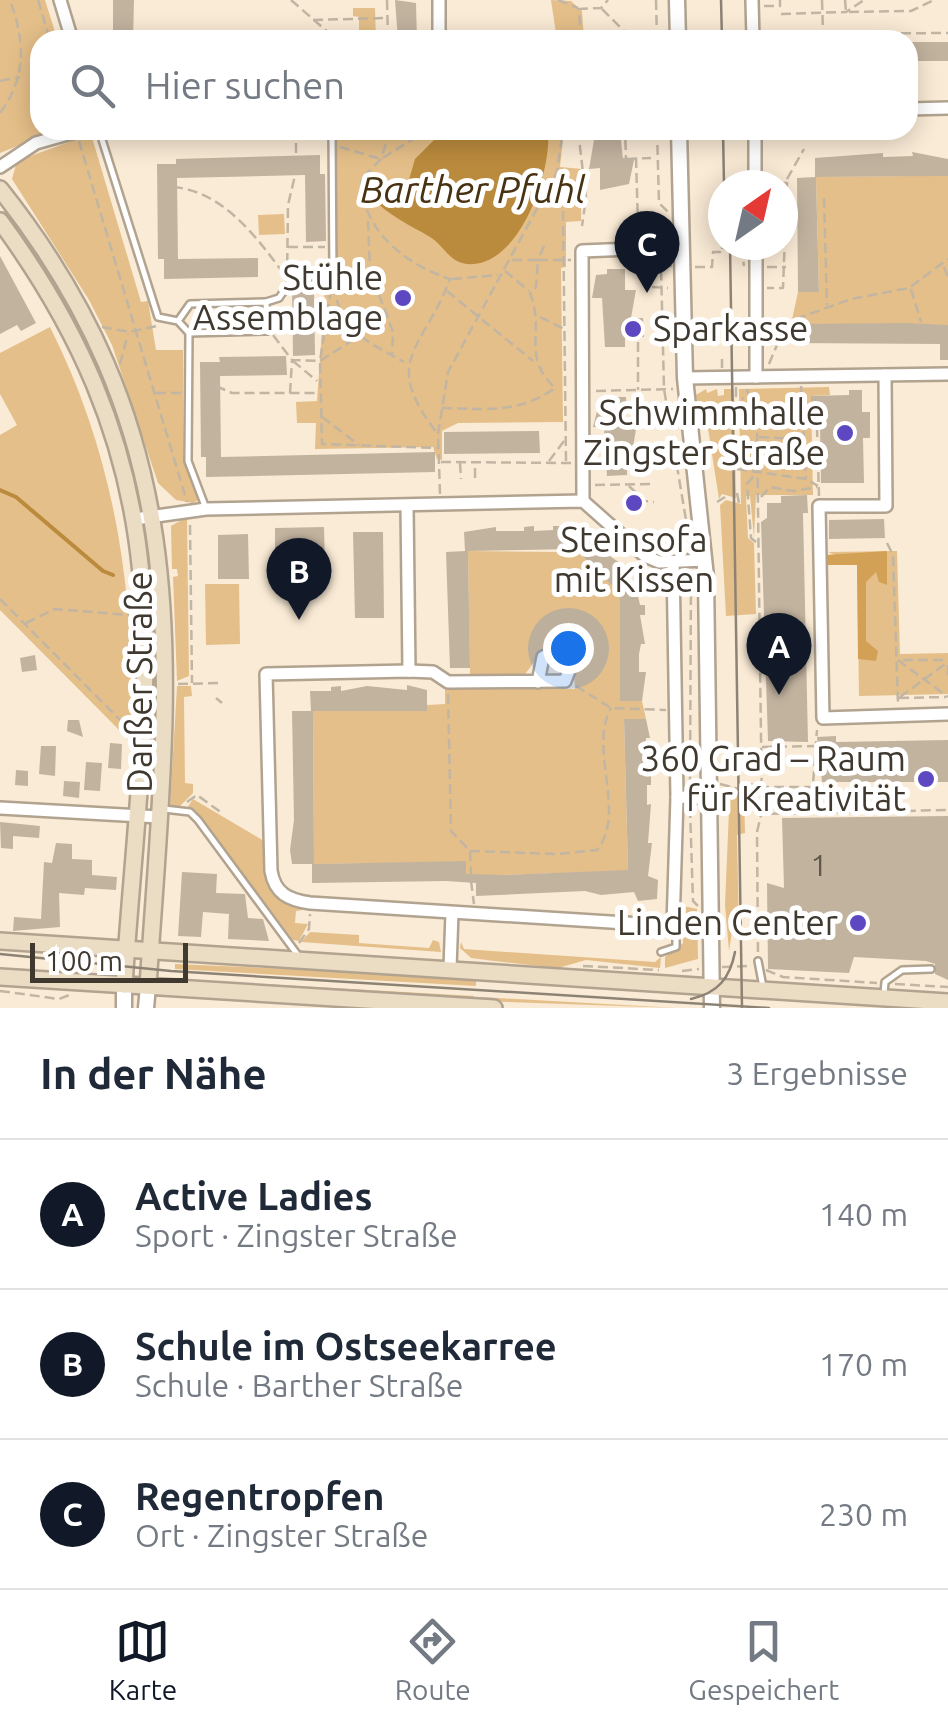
<!DOCTYPE html>
<html lang="de">
<meta charset="utf-8">
<style>
body{margin:0;font-family:Ubuntu,sans-serif;background:#f2f2f3;color:#1f2937}
.compass{position:absolute;left:708px;top:170px;width:90px;height:90px;border-radius:50%;background:#fff;box-shadow:0 5px 25px #0003;rotate:34deg}
.scale{position:absolute;left:30px;bottom:25px;width:158px;box-sizing:border-box;padding-left:10px;border:5px solid #3f3930;border-top:0;font-size:28px;line-height:35px;white-space:nowrap;color:#3f3930;-webkit-text-stroke:8px #fff;paint-order:stroke}
.you{position:absolute;left:568px;top:648px;width:35px;height:35px;margin:-25px;border:8px solid #fff;border-radius:50%;background:#1a73e8;box-shadow:0 0 0 15px #1a73e833}
.badge{display:grid;place-items:center;width:65px;height:65px;border-radius:50%;background:#111827;color:#fff;font-size:32px;font-weight:700}
.pin{position:absolute;translate:-50% -82px;filter:drop-shadow(0 2px 5px #0008)}
.pin::after{content:'';position:absolute;top:52px;width:35px;height:30px;background:inherit;clip-path:polygon(0 0,100% 0,50% 100%)}
.list{margin:0;padding:0;list-style:none}
h2{display:flex;justify-content:space-between;align-items:center;height:130px;margin:0;padding:0 40px;font-size:42px}
h2 small{font-size:32px;font-weight:400;color:#747a83}
.list li{display:grid;grid-template-columns:65px 1fr auto;gap:30px;align-items:center;box-sizing:border-box;height:150px;padding:0 40px;border-top:2px solid #e0e1e3}
.list b{display:block;font-size:38px;white-space:nowrap}
.list p{margin:0;font-size:32px;white-space:nowrap;color:#747a83}
.list em{font-size:32px;font-style:normal;color:#747a83}
.icon{flex:none;width:55px;height:55px;fill:none;stroke:currentColor;stroke-width:2;stroke-linecap:round;stroke-linejoin:round}
.map{position:relative;flex:none;width:948px;height:1008px;overflow:hidden}
.search{position:absolute;background:#fff;box-shadow:0 5px 25px #0003;left:30px;right:30px;top:30px;height:110px;display:flex;align-items:center;gap:25px;box-sizing:border-box;padding:0 35px;border-radius:30px;color:#747a83;font-size:38px}
.sheet{height:580px;background:#fff}
nav{display:flex;justify-content:space-around;align-items:center;box-sizing:border-box;height:140px;border-top:2px solid #e0e1e3;background:#fff;font-size:28px;color:#747a83}
nav a{display:grid;justify-items:center;gap:5px}
nav .on{color:#111827}
.map>svg:first-child{display:block}
</style>
<div class="map">
<svg width="948" height="1008" viewBox="0 0 948 1008">
<rect width="100%" height="100%" fill="#faebd6"/>
<g fill="#e5bf89">
<polygon points="0,0 45,0 56,35 63,34 65,40 40,40 40,130 57,130 0,153"/>
<polygon points="551,0 571,1 582,11 584,40 557,40"/>
<polygon points="353,8 375,8 376,40 359,40 359,17 353,16"/>
<polygon points="342,130 564,130 560,167 582,169 581,221 566,222 566,267 561,268 563,422 458,423 442,431 442,460 437,459 433,447 315,449 316,423 297,423 296,402 317,401 325,286 337,273 334,138"/>
<polygon points="91,134 141,302 148,301 156,350 183,350 183,454 199,500 193,503 176,500 158,483 112,345 89,300 12,179 17,161"/>
<polygon points="914,176 948,176 948,325 791,324 798,292 819,291 816,177"/>
<path d="M8 208C57 276 140 409 142 493L113 399 94 359 47 276 1 213Z"/>
<polygon points="284,214 285,234 259,235 258,215"/>
<path d="M50 327C116 458 136 596 131 742L0 610V435L17 425 0 394V353Z"/>
<polygon points="829,387 830,395 811,396 813,495 756,495 754,538 750,496 746,496 748,538 754,543 756,614 726,616 720,505 726,500 741,504 739,389"/>
<polygon points="706,389 707,393 717,389 718,396 724,395 724,389 734,389 736,498 722,494 719,499 704,403 697,403 696,395"/>
<polygon points="187,517 189,676 177,681 173,577 178,576 177,569 172,569 171,526"/>
<polygon points="153,545 159,605 154,784 147,783 152,665 145,546"/>
<polygon points="573,548 620,590 620,701 642,701 646,719 624,720 628,871 466,876 466,862 314,864 313,711 427,711 427,705 445,704 445,689 575,689 573,660 554,648 537,658 523,677 470,674 468,551 561,552"/>
<polygon points="897,551 900,654 948,653 948,694 859,696 857,565 828,552"/>
<polygon points="205,584 239,584 240,644 206,645"/>
<polygon points="177,686 191,686 192,696 184,697 185,783 193,784 193,793 179,807 170,807"/>
<polygon points="730,786 744,793 745,833 737,835 739,932 732,932 729,951 725,905"/>
<polygon points="193,799 264,841 268,883 277,895 309,909 296,911 295,923 308,924 299,941 293,940 201,818 187,808"/>
<polygon points="683,906 697,909 698,959 665,968 665,957 683,943"/>
<polygon points="310,932 359,935 359,943 429,948 433,940 439,942 441,952 301,942"/>
<polygon points="461,942 464,949 655,962 661,957 660,968 586,960 558,968 494,961 471,958 460,948"/>
<polygon points="175,964 476,977 476,986 175,969"/>
<polygon points="174,979 474,996 474,1000"/>
<polygon points="480,997 677,1008 480,1001"/>
</g>
<polygon fill="#d3a155" points="887,551 887,585 879,582 876,572 866,582 866,641 878,651 876,661 858,659 857,565 825,565 825,555"/>
<path fill="#bb8b3d" d="M444 130H548C552 170 522 260 474 264 450 266 446 247 430 237 410 225 389 216 372 198L373 191 385 183 406 190 415 159Z"/>
<g fill="none" stroke-linecap="round" stroke-linejoin="round">
<polyline stroke="#bb8b3d" stroke-width="4" points="0,490 16,497 103,571 113,575"/>
</g>
<g fill="#c2b39f">
<polygon points="113,0 134,0 133,40 113,40"/>
<polygon points="395,0 416,3 417,40 398,40"/>
<rect x="908" y="42" width="40" height="19"/>
<polygon points="582,130 620,130 623,160 634,160 629,184 600,190 600,168 589,169 594,140 582,140"/>
<polygon points="912,152 948,159 948,176 816,177 819,292 798,292 797,178 815,177 815,158 883,153 883,157 913,156"/>
<polygon points="320,155 320,174 325,174 326,241 306,242 305,175 177,178 178,259 258,258 258,277 164,279 164,259 158,259 157,164 176,164 176,159"/>
<polygon points="0,256 36,323 21,331 17,325 0,334"/>
<polygon points="607,269 625,269 625,290 636,290 631,318 643,318 644,337 625,338 625,347 605,347 602,298 592,298 596,275 607,274"/>
<polygon points="292,291 314,291 315,355 293,356"/>
<polygon points="907,323 948,325 948,360 940,360 940,344 791,343 791,324"/>
<polygon points="286,356 287,375 220,376 221,457 435,452 435,472 206,477 206,457 201,457 200,362 220,362 219,357"/>
<polygon points="849,390 862,390 862,412 870,412 870,438 863,438 864,483 821,483 820,427 811,427 811,396 849,395"/>
<polygon points="610,397 626,397 627,418 638,418 633,447 645,446 645,466 627,466 627,475 607,476 604,427 593,427 599,403 610,403"/>
<polygon points="539,431 540,453 444,454 444,432"/>
<polygon points="807,495 808,513 803,513 808,742 768,741 761,522 767,518 767,503 781,503 781,496"/>
<polygon points="884,519 885,538 829,539 829,520"/>
<polygon points="534,526 534,531 553,530 553,526 563,526 563,530 582,534 598,544 601,541 611,557 628,568 625,571 636,587 640,605 645,605 645,615 640,615 645,644 641,644 639,654 639,672 646,672 642,701 620,701 620,593 575,549 468,551 470,668 450,668 446,552 465,551 464,532 496,527 496,531 524,531 524,527"/>
<polygon points="324,527 325,565 275,565 275,528"/>
<polygon points="353,532 383,532 384,618 355,618"/>
<polygon points="248,534 249,579 218,579 218,535"/>
<polygon points="35,655 37,670 22,672 20,658"/>
<polygon points="407,685 427,690 427,711 313,711 314,864 466,861 466,874 504,875 628,870 624,719 646,719 650,738 646,738 645,766 647,775 651,775 651,785 647,785 647,805 651,804 648,843 652,843 648,876 658,880 657,899 638,901 634,892 601,895 585,891 476,896 476,883 446,881 312,883 312,864 292,864 290,850 294,820 292,711 311,711 310,691 331,691 331,687 341,686 341,691 367,686 407,690"/>
<polygon points="68,720 79,720 83,737 67,731"/>
<polygon points="836,736 836,742 948,740 948,782 822,782 817,737"/>
<polygon points="110,743 122,744 121,769 108,768"/>
<polygon points="41,746 56,746 55,776 39,774"/>
<polygon points="86,762 102,763 100,791 84,790"/>
<polygon points="16,770 28,771 28,786 15,785"/>
<polygon points="64,781 80,782 79,798 63,796"/>
<polygon points="948,816 948,980 935,974 935,964 926,961 854,957 849,973 768,969 767,883 784,888 782,818"/>
<polygon points="0,822 40,826 39,838 13,836 13,849 1,848"/>
<polygon points="56,843 72,844 72,859 92,860 92,875 117,877 116,890 85,888 84,895 59,893 60,927 13,931 14,917 41,919 44,862 52,863"/>
<polygon points="182,872 217,874 216,893 245,894 248,918 263,919 269,941 228,939 229,914 203,912 201,937 178,936"/>
</g>
<g fill="none" stroke-linecap="round" stroke-linejoin="round">
<defs>
<g id="service">
<polyline points="99,130 158,317 178,321 189,333 267,331 266,302 190,304 178,321"/>
<polyline points="266,302 279,298 288,285 324,284 333,278 332,131"/>
<polyline points="189,333 188,461 205,506"/>
<polyline points="164,809 190,812 198,820 300,958"/>
<polyline points="661,952 676,947 676,927"/>
<polyline points="758,961 763,987"/>
<polyline points="884,994 885,982 902,970 931,969"/>
</g>
<g id="minor">
<polyline points="60,0 72,40"/>
<polyline points="439,0 439,40"/>
<polyline points="752,0 753,40"/>
<polyline points="908,109 948,108"/>
<polyline points="755,130 755,185"/>
<polyline points="0,167 36,143 82,130"/>
<polyline points="756,245 756,377"/>
<polyline points="885,375 886,506 819,506 823,718 948,714"/>
<polyline points="685,378 948,374"/>
<polyline points="583,501 582,251 680,247"/>
<polyline points="407,506 409,671"/>
<polyline points="135,519 206,509 583,501 645,556 659,562 705,560"/>
<path d="M538 682 543 657 553 653 564 657 570 668 565 681 448 682 433 672 409 671 266 674 271 871C275 894 289 900 310 903L673 926 677 797 673 562"/>
<polyline points="677,797 709,798"/>
<polyline points="0,808 159,817"/>
<polyline points="450,968 452,913"/>
</g>
<g id="tertiary">
<polyline points="677,0 678,40"/>
<polyline points="679,130 685,378 706,577 712,1008"/>
<polyline points="124,1008 124,985"/>
<polyline points="146,1008 148,986"/>
</g>
<g id="secondary">
<path d="M0 189C206 448 168 680 148 986"/>
<path d="M0 221C194 485 144 682 124 985"/>
<polyline points="0,941 948,1002"/>
<polyline points="0,977 494,1008"/>
</g>
</defs>
<use href="#service" stroke="#b1a38f" stroke-width="10"/>
<use href="#minor" stroke="#b1a38f" stroke-width="16"/>
<use href="#tertiary" stroke="#b1a38f" stroke-width="19"/>
<use href="#secondary" stroke="#b1a38f" stroke-width="20"/>
<g stroke="#c1b5a3" stroke-width="2.5" stroke-dasharray="10 5" stroke-linecap="butt">
<polyline points="38,0 50,40"/>
<polyline points="291,0 337,40"/>
<polyline points="387,0 388,40"/>
<polyline points="558,0 578,8"/>
<polyline points="656,0 657,40"/>
<polyline points="822,0 823,32"/>
<polyline points="845,0 846,12 911,11 934,0"/>
<polyline points="764,6 780,6 780,0"/>
<polyline points="602,9 633,40"/>
<polyline points="781,14 846,12 864,0"/>
<polyline points="313,20 387,18"/>
<polyline points="781,34 948,33"/>
<polyline points="581,40 579,9 601,8 608,0"/>
<polyline points="0,81 20,77"/>
<path d="M0 113C27 77 25 42 10 0"/>
<polyline points="222,130 222,134"/>
<polyline points="317,130 318,142"/>
<path d="M390 130 381 159 361 179C361 229 404 264 450 279 423 351 380 359 437 433"/>
<polyline points="578,130 586,198 582,226"/>
<polyline points="657,130 659,203 669,213"/>
<polyline points="79,141 187,502"/>
<polyline points="296,143 296,157"/>
<polyline points="340,147 381,159 428,130"/>
<polyline points="636,158 638,225"/>
<polyline points="620,159 626,159 625,130"/>
<polyline points="627,159 651,158"/>
<polyline points="787,179 804,149"/>
<polyline points="766,183 787,183 783,288 767,288"/>
<path d="M173 187C224 191 259 240 286 277"/>
<polyline points="824,198 827,305"/>
<polyline points="368,221 370,271 393,332 392,356"/>
<polyline points="544,246 538,260 571,260"/>
<polyline points="288,247 325,247"/>
<polyline points="668,258 661,267 664,389 686,520"/>
<polyline points="652,260 672,266"/>
<polyline points="695,267 712,267 713,252 720,252 720,247 742,254 744,266"/>
<polyline points="767,267 786,267"/>
<polyline points="944,267 948,277"/>
<polyline points="505,271 529,291"/>
<polyline points="287,278 288,205 296,171"/>
<polyline points="452,279 498,275"/>
<path d="M334 285C340 332 365 340 404 362"/>
<polyline points="652,287 668,288"/>
<polyline points="331,289 320,361 322,444 437,448"/>
<polyline points="911,289 921,322"/>
<polyline points="447,291 533,361"/>
<polyline points="244,309 245,326"/>
<polyline points="540,317 564,329"/>
<polyline points="782,324 851,299 909,288 948,259"/>
<polyline points="102,327 129,332 157,326"/>
<polyline points="273,335 292,360 320,361 359,336"/>
<polyline points="638,342 638,390"/>
<polyline points="722,359 722,368"/>
<polyline points="293,361 317,381"/>
<polyline points="120,364 128,334"/>
<polyline points="769,364 782,333"/>
<polyline points="216,386 232,393 319,393"/>
<polyline points="801,386 806,479"/>
<polyline points="736,387 736,396 744,399"/>
<polyline points="747,389 757,431 762,814 948,810"/>
<polyline points="596,391 673,389"/>
<polyline points="156,393 183,393"/>
<polyline points="290,393 292,361"/>
<path d="M442 408C484 409 519 414 555 388 520 354 546 334 530 293L536 287 538 260H511"/>
<polyline points="322,417 359,445"/>
<polyline points="817,427 819,496"/>
<polyline points="759,437 801,439"/>
<polyline points="549,461 564,441"/>
<polyline points="566,461 563,211 580,175"/>
<polyline points="441,462 571,463"/>
<polyline points="460,463 461,479"/>
<polyline points="737,469 806,479 818,486"/>
<polyline points="475,478 475,463"/>
<polyline points="595,485 654,484"/>
<polyline points="629,486 645,501 654,502"/>
<polyline points="737,493 739,503"/>
<polyline points="440,494 438,434 448,372 557,172 563,130"/>
<polyline points="761,497 770,487 793,491 817,487"/>
<polyline points="717,502 725,497"/>
<polyline points="190,525 192,683"/>
<polyline points="756,542 751,538 747,484 758,471"/>
<polyline points="887,543 893,555 898,705"/>
<polyline points="650,582 663,581"/>
<polyline points="0,599 129,729"/>
<polyline points="26,623 55,609 129,615"/>
<polyline points="898,660 948,697"/>
<polyline points="903,660 948,660"/>
<polyline points="948,665 948,678"/>
<polyline points="178,684 221,683"/>
<polyline points="576,686 611,708 666,710"/>
<polyline points="448,694 451,831 470,851 471,875"/>
<polyline points="900,697 948,662"/>
<polyline points="216,698 222,703"/>
<polyline points="899,698 946,697"/>
<polyline points="762,747 814,746"/>
<polyline points="720,784 739,789 742,782 762,787 811,787"/>
<polyline points="690,785 691,573"/>
<polyline points="899,788 899,810"/>
<polyline points="187,802 197,795 222,813"/>
<polyline points="690,808 693,901 699,907"/>
<polyline points="811,811 817,730"/>
<path d="M470 851 557 854 597 850C627 812 588 749 611 708"/>
<polyline points="471,881 474,904"/>
<polyline points="299,943 309,929 310,914"/>
<polyline points="758,952 757,832 761,815"/>
<polyline points="583,966 659,970"/>
<polyline points="722,967 749,966"/>
<polyline points="766,970 783,977 877,983"/>
<polyline points="682,971 699,969"/>
<polyline points="895,984 948,987"/>
<polyline points="0,991 59,999 72,994"/>
</g>
<use href="#service" stroke="#fff" stroke-width="5"/>
<use href="#minor" stroke="#fff" stroke-width="11"/>
<use href="#tertiary" stroke="#fff" stroke-width="14"/>
<use href="#secondary" stroke="#ebdcc4" stroke-width="15"/>
<g stroke="#8d8375" stroke-width="2.5">
<polyline points="721,0 722,40"/>
<polyline points="723,130 724,185"/>
<polyline points="730,245 742,1008"/>
<polyline points="0,954 171,971 769,1008"/>
<path d="M691 999C718 993 730 978 735 952"/>
</g>
</g>
<g fill="#5e48c1" stroke="#fff" stroke-width="4">
<circle cx="403" cy="298" r="10"/>
<circle cx="633" cy="329" r="10"/>
<circle cx="845" cy="433" r="10"/>
<circle cx="634" cy="503" r="10"/>
<circle cx="926" cy="779" r="10"/>
<circle cx="858" cy="923" r="10"/>
</g>
<g text-anchor="middle" stroke-width="10" stroke-linejoin="round" paint-order="stroke">
<g font-size="30" fill="#60584c">
<text x="819" y="876">1</text>
</g>
<g font-size="35" fill="#3f3930" stroke="#fff" text-anchor="end">
<text x="383" y="290">Stühle<tspan x="383" dy="40">Assemblage</tspan></text>
<text x="653" y="341" text-anchor="start">Sparkasse</text>
<text x="825" y="425">Schwimmhalle<tspan x="825" dy="40">Zingster Straße</tspan></text>
<text x="634" y="552" text-anchor="middle">Steinsofa<tspan x="634" dy="40">mit Kissen</tspan></text>
<text x="906" y="771">360 Grad – Raum<tspan x="906" dy="40">für Kreativität</tspan></text>
<text x="838" y="935">Linden Center</text>
</g>
<g font-size="35" fill="#3f3930" stroke="#fff">
<text transform="translate(140 682) rotate(-90)" y="12">Darßer Straße</text>
</g>
<g font-size="38" font-style="italic" fill="#473211" stroke="#fff">
<text x="473" y="203">Barther Pfuhl</text>
</g>
</g>
</svg>
<svg class="compass" viewBox="-18 -18 36 36"><path d="M0-13l5 13h-10z" fill="#e53935"/><path d="M0 13l5-13h-10z" fill="#747a83"/></svg>
<div class="scale">100 m</div>
<div class="you"></div>
<div class="pin badge" style="left:779px;top:695px">A</div>
<div class="pin badge" style="left:299px;top:620px">B</div>
<div class="pin badge" style="left:647px;top:293px">C</div>
<div class="search"><svg class="icon" aria-label="search" viewBox="0 0 24 24"><circle cx="10" cy="10" r="6"/><path d="M15 15l6 6"/></svg>Hier suchen</div>
</div>
<section class="sheet">
<h2>In der Nähe<small>3 Ergebnisse</small></h2>
<ul class="list">
<li><span class="badge">A</span><div><b>Active Ladies</b><p>Sport · Zingster Straße</p></div><em>140 m</em></li>
<li><span class="badge">B</span><div><b>Schule im Ostseekarree</b><p>Schule · Barther Straße</p></div><em>170 m</em></li>
<li><span class="badge">C</span><div><b>Regentropfen</b><p>Ort · Zingster Straße</p></div><em>230 m</em></li>
</ul>
</section>
<nav>
<a class="on"><svg class="icon" aria-label="map" viewBox="0 0 24 24"><path d="M3 6l6-2 6 2 6-2v14l-6 2-6-2-6 2zM9 4v14M15 6v14"/></svg>Karte</a>
<a><svg class="icon" aria-label="directions" viewBox="0 0 24 24"><path d="M12 3l9 9-9 9-9-9zM9 14v-3h6M13 9l2 2-2 2"/></svg>Route</a>
<a><svg class="icon" aria-label="saved" viewBox="0 0 24 24"><path d="M7 4h10v16l-5-4-5 4z"/></svg>Gespeichert</a>
</nav>
